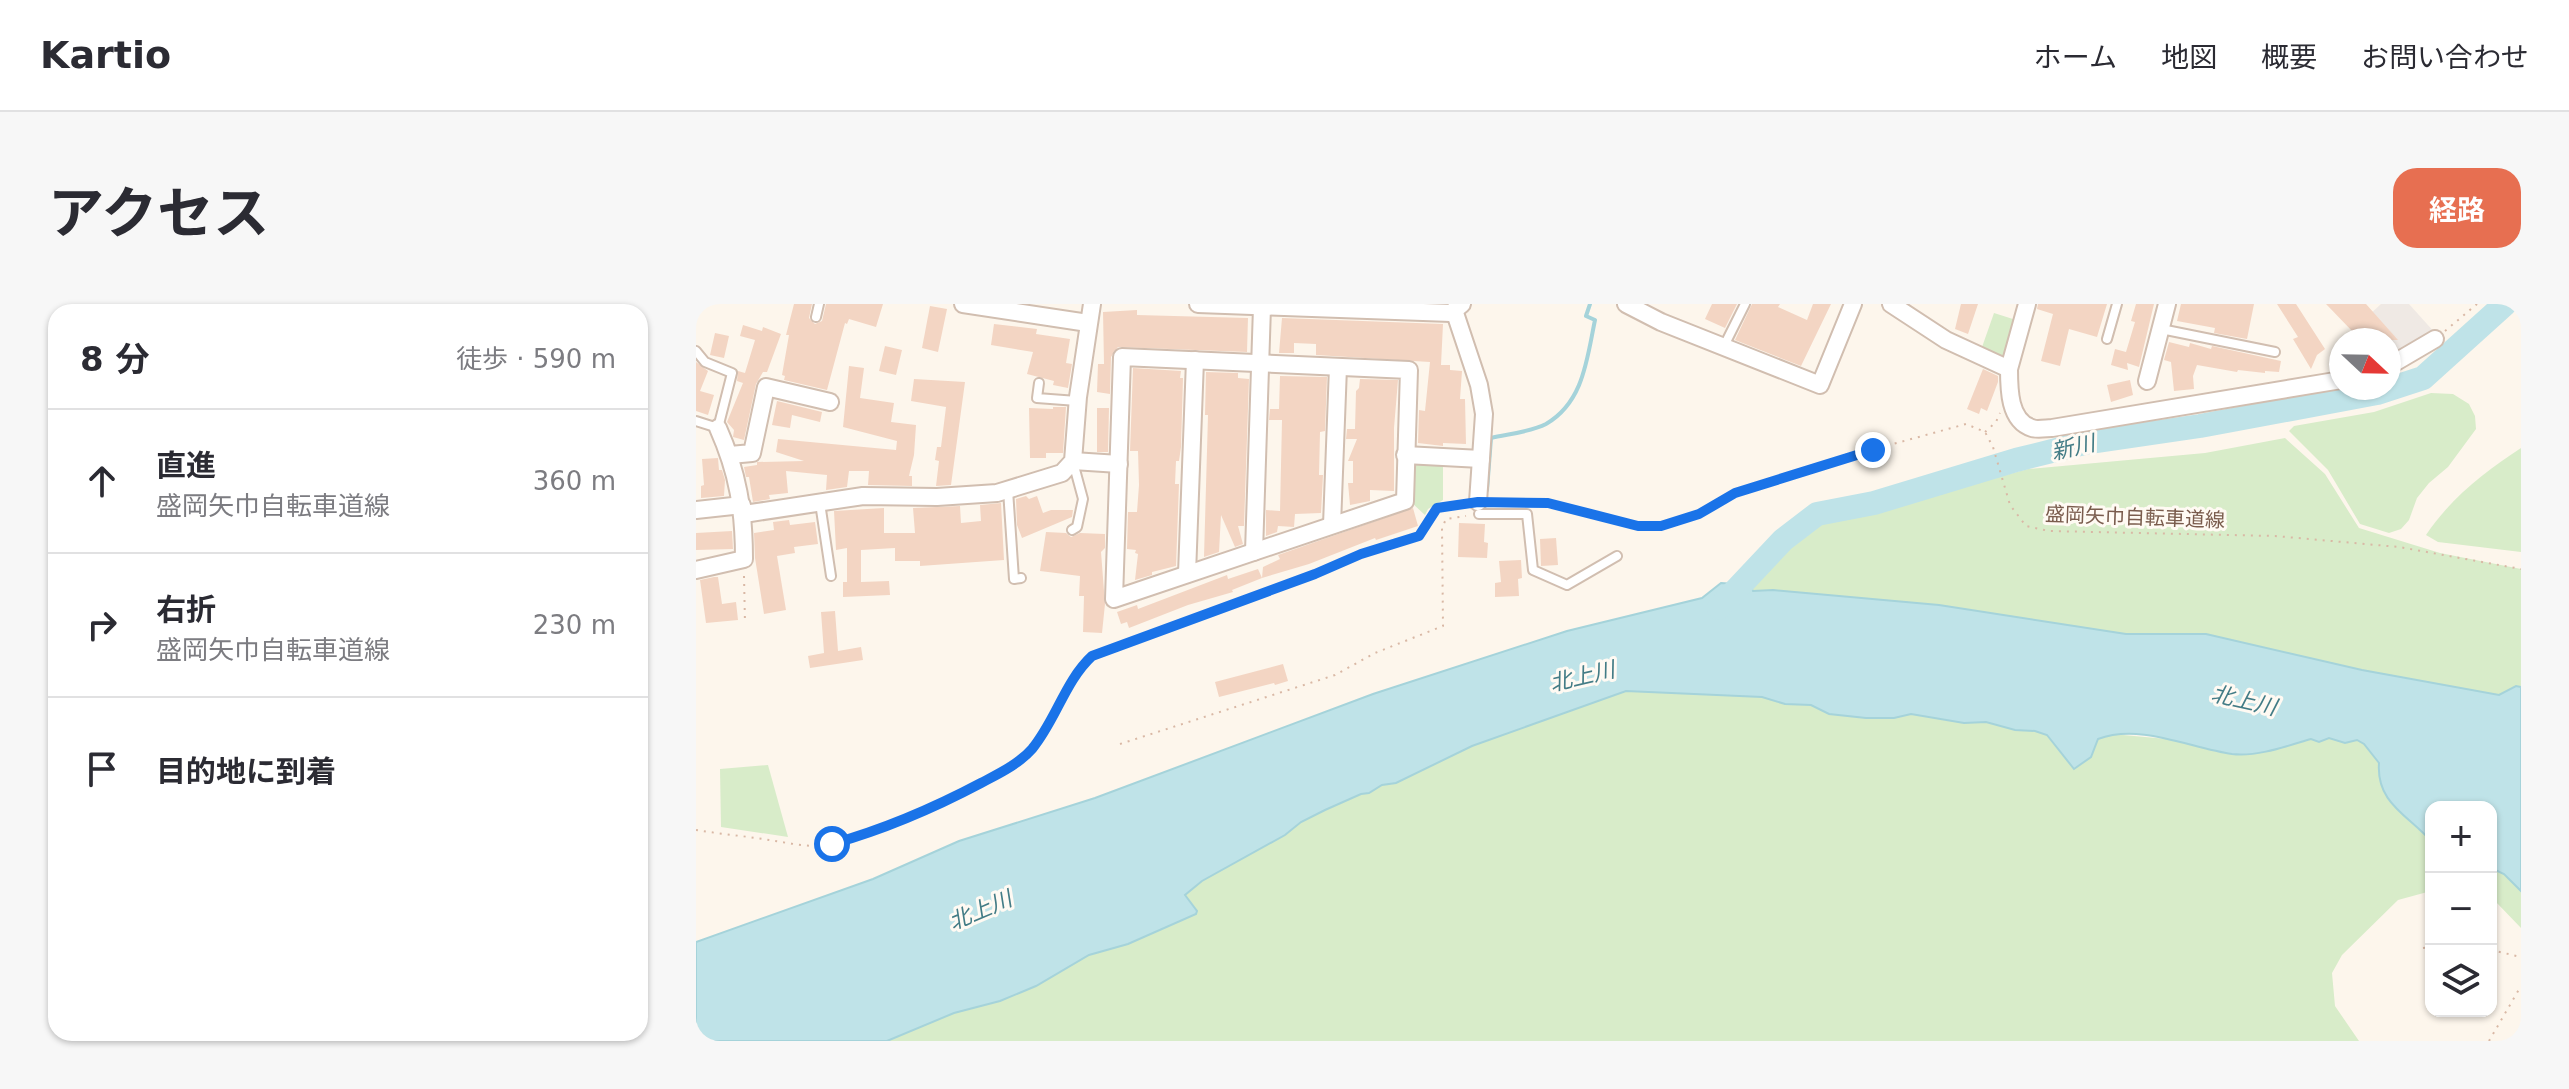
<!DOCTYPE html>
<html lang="ja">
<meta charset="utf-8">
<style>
body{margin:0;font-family:"DejaVu Sans","Noto Sans JP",sans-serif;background:#f7f7f7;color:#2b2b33}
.controls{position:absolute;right:24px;bottom:24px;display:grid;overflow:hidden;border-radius:16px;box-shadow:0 2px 6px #0004}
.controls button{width:72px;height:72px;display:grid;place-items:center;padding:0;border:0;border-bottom:2px solid #e1e1e2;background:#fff;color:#2b2b33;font:40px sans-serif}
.compass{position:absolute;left:1633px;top:24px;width:72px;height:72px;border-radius:50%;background:#fff;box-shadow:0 2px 6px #0004;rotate:112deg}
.stop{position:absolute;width:24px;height:24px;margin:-18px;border:6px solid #1a73e8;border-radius:50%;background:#fff}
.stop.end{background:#1a73e8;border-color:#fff;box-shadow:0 2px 8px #0008}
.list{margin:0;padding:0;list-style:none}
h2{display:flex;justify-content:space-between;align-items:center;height:104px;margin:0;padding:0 32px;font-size:34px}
h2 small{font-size:26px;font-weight:400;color:#7c7c81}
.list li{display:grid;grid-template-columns:52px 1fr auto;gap:24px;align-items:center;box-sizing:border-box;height:144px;padding:0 32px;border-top:2px solid #e1e1e2}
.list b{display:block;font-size:30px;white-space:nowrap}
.list p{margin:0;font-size:26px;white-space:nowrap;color:#7c7c81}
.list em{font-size:26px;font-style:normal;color:#7c7c81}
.icon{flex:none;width:44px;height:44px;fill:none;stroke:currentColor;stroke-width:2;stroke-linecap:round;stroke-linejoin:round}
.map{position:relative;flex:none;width:1825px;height:737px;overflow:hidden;border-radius:24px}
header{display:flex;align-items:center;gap:48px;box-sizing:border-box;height:112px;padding:0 40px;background:#fff;border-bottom:2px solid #e1e1e2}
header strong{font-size:38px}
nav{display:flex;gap:44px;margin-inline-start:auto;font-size:28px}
.intro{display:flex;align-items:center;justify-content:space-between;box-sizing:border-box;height:192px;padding:0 48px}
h1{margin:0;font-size:56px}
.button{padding:20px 36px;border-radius:24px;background:#e76f51;color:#fff;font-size:28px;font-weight:700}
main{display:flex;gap:48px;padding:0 48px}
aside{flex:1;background:#fff;border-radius:24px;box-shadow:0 2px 6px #0004}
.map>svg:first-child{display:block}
</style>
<header>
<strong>Kartio</strong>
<nav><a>ホーム</a><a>地図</a><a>概要</a><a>お問い合わせ</a></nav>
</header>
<div class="intro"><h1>アクセス</h1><a class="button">経路</a></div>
<main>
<aside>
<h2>8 分<small>徒歩 · 590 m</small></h2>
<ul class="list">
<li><svg class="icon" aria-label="ahead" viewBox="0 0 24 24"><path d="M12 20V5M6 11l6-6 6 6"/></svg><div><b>直進</b><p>盛岡矢巾自転車道線</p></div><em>360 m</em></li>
<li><svg class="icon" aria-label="right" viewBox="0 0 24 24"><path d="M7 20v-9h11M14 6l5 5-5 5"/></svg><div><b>右折</b><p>盛岡矢巾自転車道線</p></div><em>230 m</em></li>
<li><svg class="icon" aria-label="arrive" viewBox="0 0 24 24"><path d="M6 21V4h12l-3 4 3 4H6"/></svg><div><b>目的地に到着</b></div></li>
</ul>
</aside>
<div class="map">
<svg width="1825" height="737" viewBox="0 0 1825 737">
<rect width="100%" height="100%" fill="#fdf6ec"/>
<polygon fill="#efe9e4" points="1685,0 1713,0 1740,30 1693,58 1693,36 1646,36"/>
<g fill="#d8ecc9">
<polygon points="1298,9 1320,16 1308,53 1305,56 1285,46"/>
<polygon points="1735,89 1757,90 1773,100 1779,112 1780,125 1752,163 1733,179 1721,194 1713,216 1705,225 1693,229 1664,220 1632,166 1593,127 1598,122 1678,108"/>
<polygon points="1589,134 1629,170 1663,224 1744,249 1825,265 1825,383 1820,382 1803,391 1666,366 1510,331 1430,330 1243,301 1077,286 1057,287 1053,281 1086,250 1123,221 1332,165 1509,149"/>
<path d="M1825 144V248L1742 238 1730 231C1755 194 1788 168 1825 144Z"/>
<polygon points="720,158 747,159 747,196 732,205 729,211 716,199 715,163"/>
<path d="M930 387 1066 393 1089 400 1115 401 1133 410 1171 414H1198L1215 410 1268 419 1290 418 1319 426 1339 427 1351 431 1378 465 1395 453 1402 435 1416 430 1581 445 1615 435 1633 434 1649 439 1661 436 1668 440 1683 459C1680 493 1715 514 1735 537V587L1702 596 1646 651 1636 669 1639 702 1663 737H191L258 709 304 697 340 682 393 651 432 640 500 610 501 606 489 591 506 577 589 531 605 518 629 506 665 490 673 489 686 481 700 479 776 442Z"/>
<polygon points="72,461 92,533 25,523 24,465"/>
<polygon points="1795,564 1808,570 1825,587 1825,624 1800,598 1795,597"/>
</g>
<path fill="#bfe3e8" stroke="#a5d3da" stroke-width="2" d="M1025 279 1053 281 1057 287 1077 286 1243 301 1430 330H1510L1666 366 1803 391 1820 382 1825 383V587L1808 570 1795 564V503H1735V537C1712 511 1680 499 1683 459L1668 440 1661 436 1649 439 1633 434 1623 438 1615 435C1591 442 1561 453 1536 450 1494 444 1444 419 1402 435L1395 453 1378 465 1351 431 1339 427 1319 426 1290 418 1268 419 1215 410 1198 414H1170L1133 410 1115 401 1089 400 1066 393 930 387 776 442 700 479 686 481 673 489 665 490 629 506 605 518 589 531 506 577 489 591 501 607 500 610 432 640 393 651 340 682 304 697 258 709 191 737H0V638L177 575 263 537 399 494 677 390 871 327 1006 294Z"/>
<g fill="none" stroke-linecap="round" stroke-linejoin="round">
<path stroke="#a5d3da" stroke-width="4" d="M791 186 795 134C812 130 835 128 850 120 888 98 891 54 899 16L890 12 894 0"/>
<polyline stroke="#bfe3e8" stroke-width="24" points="1023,304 1087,236 1121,210 1178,199 1320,156 1388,139 1504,122 1681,89 1727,74 1809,0"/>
</g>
<g fill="#f3d5c3">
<polygon points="98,0 116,0 113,14 119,20 126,17 130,0 187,0 180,23 153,15 151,20 149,19 131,86 88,76 89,72 86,71 93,31 90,31"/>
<polygon points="1016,0 1041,0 1029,24 1009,15"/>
<polygon points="1056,0 1084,0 1082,3 1111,16 1117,0 1135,0 1105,62 1039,36"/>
<polygon points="1265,0 1282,0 1272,30 1259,25"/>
<polygon points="1342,0 1411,0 1401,33 1373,25 1364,62 1345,57 1357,10 1341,5"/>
<polygon points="1440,0 1458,0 1443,63 1431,59 1432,66 1415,61 1419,45 1430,48 1439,18 1435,17"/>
<polygon points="1485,0 1558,0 1551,35 1518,29 1519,24 1481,17"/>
<polygon points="1581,0 1600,0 1629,45 1621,51 1615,65 1597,35 1602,33"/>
<polygon points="1630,0 1670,0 1702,36 1651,36 1658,29"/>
<polygon points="234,2 251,5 242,48 226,44"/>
<polygon points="441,6 441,11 552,14 551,48 422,43 415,53 414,90 401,88 402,60 408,60 407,8"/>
<polygon points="586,14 747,20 745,61 754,61 754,66 766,67 764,95 769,95 770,140 747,139 747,142 722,139 723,106 729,107 734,58 620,51 620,40 598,39 598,49 583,49"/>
<polygon points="298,20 341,25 340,30 374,35 370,59 376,60 372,84 357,81 358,77 331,70 337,48 295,41"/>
<polygon points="47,21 66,27 67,23 85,30 71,68 67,68 60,80 48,136 37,133 38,126 31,118 47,79 41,77 42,67 49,69 59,36 44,32"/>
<polygon points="19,29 33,32 28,54 14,51"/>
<polygon points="1473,38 1493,43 1494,39 1515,45 1516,42 1585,57 1583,68 1569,67 1569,69 1542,66 1541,68 1501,61 1497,72 1498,85 1478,87 1475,58 1468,56"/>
<polygon points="189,42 206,46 200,71 183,67"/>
<polygon points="0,58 12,67 4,87 18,91 12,111 0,107"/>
<polygon points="153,62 168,64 164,94 198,99 195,118 220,121 218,151 213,172 216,172 216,182 172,181 173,167 153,167 151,183 130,186 131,171 90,167 92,189 73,191 74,195 57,198 53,173 50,173 48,163 61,161 61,158 108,157 80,148 82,135 200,146 201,137 147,123"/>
<polygon points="437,64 485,67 484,74 487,74 485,143 483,157 480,157 479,180 483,180 480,262 456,268 456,271 439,276 442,250 439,249 440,246 431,245 432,208 441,208 443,181 442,147 434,147"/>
<polygon points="1287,65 1302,72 1302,78 1291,107 1285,104 1283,110 1271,105"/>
<polygon points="510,68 542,69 542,74 553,75 548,222 542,222 547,240 539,243 525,211 523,248 508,253 512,111 509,111"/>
<polygon points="584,72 631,73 629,127 624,128 623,171 627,171 625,209 599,210 598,223 582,222 581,228 570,232 570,206 584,207 586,116 573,116 574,105 583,105"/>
<polygon points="218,75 269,78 255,181 240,182 243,157 239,156 241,143 245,143 250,103 215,97"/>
<polygon points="664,75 702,76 698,124 698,187 674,186 674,197 654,201 652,179 657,179 657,157 652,157 661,135 650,135 651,125 659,125 660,87 663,84"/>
<polygon points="1434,76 1437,91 1415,98 1411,81"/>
<polygon points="81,97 126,108 124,118 96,111 94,124 76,121"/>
<polygon points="357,103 370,103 367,149 350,149 350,154 334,154 333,104 357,105"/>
<polygon points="401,104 413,104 412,148 401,148"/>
<polygon points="22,154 23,166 26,166 29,176 28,192 5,194 5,182 8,181 6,155"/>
<polygon points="330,192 333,195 341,192 347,209 355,206 377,206 376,213 326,234 321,221 320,195"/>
<polygon points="305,199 308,256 224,262 224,257 199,257 199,244 165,246 165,278 193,277 194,291 147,293 147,278 151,278 151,244 140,246 138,207 188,204 188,229 219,229 217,204 264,202 265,219 285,217 284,201"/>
<polygon points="717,204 722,222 680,236 679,234 613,260 566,274 567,263 584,255 582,251"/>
<polygon points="93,216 94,221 119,218 122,240 98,243 99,249 81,252 90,306 68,310 59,254 58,229 78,226 77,218"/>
<polygon points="763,219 789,220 788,238 792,239 791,254 762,253"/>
<polygon points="36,227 37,245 0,246 0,229"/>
<polygon points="350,228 370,229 375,233 384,229 409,230 409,244 405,248 409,300 406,329 387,328 388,292 383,292 384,272 344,267"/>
<polygon points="860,234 862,261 845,262 844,235"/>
<polygon points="825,256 826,274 822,275 823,292 799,293 799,279 805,278 803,257"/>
<polygon points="562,265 566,274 536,286 537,288 492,301 433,324 431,318 425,320 421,308 441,301 442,305 531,271 532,275"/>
<polygon points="18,273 22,273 26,300 40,298 42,316 10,319 4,276"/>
<polygon points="139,307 142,347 165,343 167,356 114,364 112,352 128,349 125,308"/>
<polygon points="587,360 592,377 579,381 578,379 523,393 519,378"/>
</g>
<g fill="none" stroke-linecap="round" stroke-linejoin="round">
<defs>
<g id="service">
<polyline points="120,13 123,0"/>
<polyline points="1465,25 1579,48"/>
<polyline points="1411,35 1421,0"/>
<polyline points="1028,42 1049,0"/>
<polyline points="0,47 9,58 36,69 22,124 0,117"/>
<polyline points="343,79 341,94 381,97"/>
<polyline points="312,186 318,275 325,274"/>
<polyline points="124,199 135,272"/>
<polyline points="783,210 831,210 837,266 871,281 921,252"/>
<polyline points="376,226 381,223 387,195 377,158"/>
</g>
<g id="minor">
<polyline points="267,0 392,19"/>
<polyline points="502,0 755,9 766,0"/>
<polyline points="930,0 965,18 1124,81 1157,0"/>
<polyline points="1195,0 1250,36 1313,65 1331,0"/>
<polyline points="755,9 760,12 783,81 788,110 782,198"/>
<polygon points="426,53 713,66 709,197 418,295"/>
<polyline points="1693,62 1739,35"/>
<path d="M1313 65C1313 85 1313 117 1336 124 1341 126 1351 124 1356 124L1645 76"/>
<polyline points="1451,77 1471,0"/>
<polyline points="34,151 56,149 70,83 134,98"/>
<polyline points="709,151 785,155"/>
<polyline points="377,157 423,160"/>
<polyline points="0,206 46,201"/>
<polyline points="48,210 167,192 241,193 301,189 366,169 377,157 382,93 396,0"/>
<polyline points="636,221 642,63"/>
<polyline points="558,248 566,3"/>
<path d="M0 266 48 255C48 206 42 169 22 124"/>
<polyline points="491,270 499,56"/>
</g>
</defs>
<use href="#service" stroke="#d1beb0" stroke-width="12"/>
<use href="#minor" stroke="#d1beb0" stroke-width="20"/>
<g stroke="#d9b8a5" stroke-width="2" stroke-dasharray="2 6" stroke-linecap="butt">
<polyline points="1749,27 1781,0"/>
<polyline points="1289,128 1300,118 1304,109"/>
<path d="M832 199C876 199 919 228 963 222 993 218 1015 199 1042 189 1116 161 1194 141 1270 120L1289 128 1297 143 1314 201 1330 222 1353 227 1579 232 1703 243 1825 265"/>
<polyline points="48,272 49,319"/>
<polyline points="424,440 639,371 679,349 747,322 746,224 750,215 770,212"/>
<path d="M0 526C24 530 49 532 73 536 93 539 114 544 134 541 181 533 299 481 333 449 361 421 368 379 396 352L619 270 665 250 723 232 741 204 766 201"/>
<polyline points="1727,644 1735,643"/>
<polyline points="1795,646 1825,653"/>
<polyline points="1793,737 1825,682"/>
</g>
<use href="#service" stroke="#fff" stroke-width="8"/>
<use href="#minor" stroke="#fff" stroke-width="16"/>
</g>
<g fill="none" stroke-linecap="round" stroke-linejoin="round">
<path stroke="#1a73e8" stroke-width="10" d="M136 540C189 525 236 505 285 479 302 470 323 460 336 445 360 416 369 377 396 352L619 270 665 250 723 232 741 204 782 198 852 199 942 222H965L1003 210 1039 189 1177 146"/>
</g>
<g text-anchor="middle" stroke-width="6" stroke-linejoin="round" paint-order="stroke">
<g font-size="20" fill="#7a5c4d" stroke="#fffaf3">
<text transform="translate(1439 213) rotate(2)" y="7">盛岡矢巾自転車道線</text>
</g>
<g font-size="22" font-style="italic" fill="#437c86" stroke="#fffaf3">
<text transform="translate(1377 143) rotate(-13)" y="8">新川</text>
<text transform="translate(886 372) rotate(-13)" y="8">北上川</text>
<text transform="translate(1548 396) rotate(13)" y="8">北上川</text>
<text transform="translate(284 606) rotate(-23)" y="8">北上川</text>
</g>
</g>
</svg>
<div class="controls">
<button>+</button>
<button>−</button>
<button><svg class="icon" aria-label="layers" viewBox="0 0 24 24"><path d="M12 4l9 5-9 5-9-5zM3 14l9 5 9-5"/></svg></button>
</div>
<svg class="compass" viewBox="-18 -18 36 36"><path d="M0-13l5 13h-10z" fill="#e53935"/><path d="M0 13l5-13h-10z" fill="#7c7c81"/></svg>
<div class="stop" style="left:136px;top:540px"></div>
<div class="stop end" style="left:1177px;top:146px"></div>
</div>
</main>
